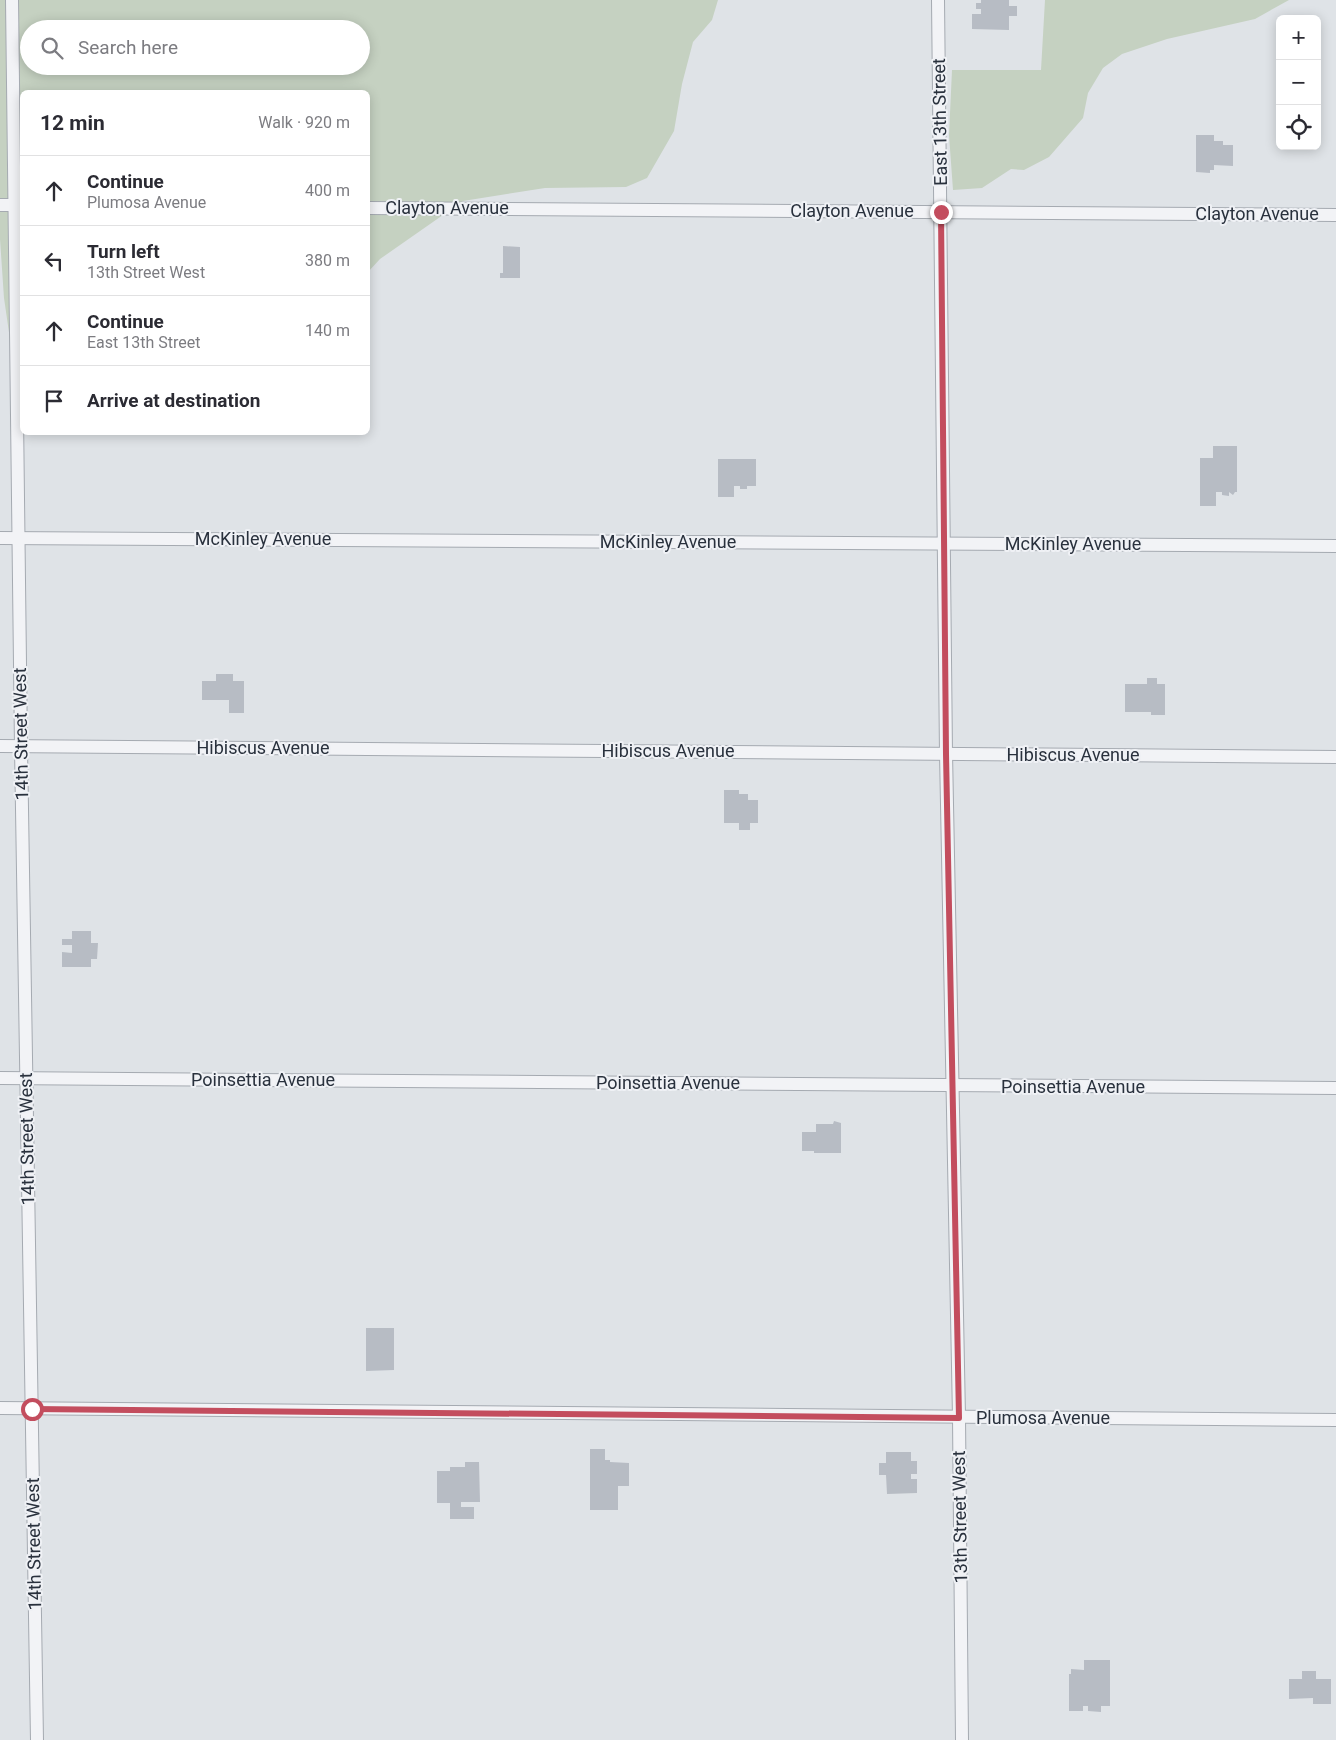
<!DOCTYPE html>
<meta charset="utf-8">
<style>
body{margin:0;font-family:Roboto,sans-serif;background:#f7f7f7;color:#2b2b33}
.controls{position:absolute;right:15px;top:15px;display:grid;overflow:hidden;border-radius:8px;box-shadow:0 2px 12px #0003}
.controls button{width:45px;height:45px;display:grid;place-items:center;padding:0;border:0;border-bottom:1px solid #e1e1e2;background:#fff;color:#2b2b33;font:25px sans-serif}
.stop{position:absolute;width:15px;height:15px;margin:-11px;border:4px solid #c34d5e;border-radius:50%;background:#fff}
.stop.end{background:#c34d5e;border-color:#fff;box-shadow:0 1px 5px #0008}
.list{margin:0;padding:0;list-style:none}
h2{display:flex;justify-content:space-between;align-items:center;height:65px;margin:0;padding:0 20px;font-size:21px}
h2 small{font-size:16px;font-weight:400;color:#7c7c81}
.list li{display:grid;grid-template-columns:32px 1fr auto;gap:15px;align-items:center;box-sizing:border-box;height:70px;padding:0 20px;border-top:1px solid #e1e1e2}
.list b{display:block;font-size:19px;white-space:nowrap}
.list p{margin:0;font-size:16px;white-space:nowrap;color:#7c7c81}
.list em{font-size:16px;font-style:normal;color:#7c7c81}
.icon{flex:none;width:28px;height:28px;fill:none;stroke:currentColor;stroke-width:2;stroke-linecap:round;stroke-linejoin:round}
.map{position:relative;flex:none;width:1336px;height:1740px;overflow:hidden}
.search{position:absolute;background:#fff;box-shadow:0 2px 12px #0003;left:20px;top:20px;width:350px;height:55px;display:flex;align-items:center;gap:12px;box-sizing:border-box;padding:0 18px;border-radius:28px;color:#7c7c81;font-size:19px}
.panel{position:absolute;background:#fff;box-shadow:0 2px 12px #0003;left:20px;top:90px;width:350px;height:345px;border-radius:8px}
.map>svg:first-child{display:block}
</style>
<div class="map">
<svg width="1336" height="1740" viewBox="0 0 1336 1740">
<rect width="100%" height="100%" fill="#dfe3e7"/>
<g fill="#c5d1c1" fill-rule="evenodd">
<path d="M0 0H718L712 20 693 42 682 84 674 131 647 178 626 187 545 188 463 201 380 259 368 272V92H22V370L13 360 4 298 0 239ZM29 29H361V66H29Z"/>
<polygon points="1045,0 1289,0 1255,19 1167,39 1122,54 1103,68 1088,93 1083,118 1049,157 1024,170 1011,169 982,188 953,190 949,135 952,70 1041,70"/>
</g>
<g fill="#b7bcc4">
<polygon points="981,0 1009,0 1009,6 1017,6 1017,16 1009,16 1009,30 972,29 972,14 981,14 981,9 976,9 976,3 981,3"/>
<polygon points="1196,135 1214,135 1214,141 1223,141 1223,145 1233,145 1233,166 1214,165 1214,170 1210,170 1210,173 1196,172"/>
<polygon points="503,246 520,247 520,278 500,278 500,273 503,273"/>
<polygon points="1213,446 1237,446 1237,492 1235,492 1233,495 1229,492 1229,496 1222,495 1222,492 1216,492 1216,506 1200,506 1200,458 1213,458"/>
<polygon points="718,459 756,459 756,486 747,486 747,489 740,489 740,486 734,486 734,497 718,497"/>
<polygon points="216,674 233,674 233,681 244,681 244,713 229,713 229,700 202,700 202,681 216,681"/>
<polygon points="1147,678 1157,678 1157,684 1165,684 1165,715 1151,715 1151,712 1125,712 1125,684 1147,684"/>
<polygon points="724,790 739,790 739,794 748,794 748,800 758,800 758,823 750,823 750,830 739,830 739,823 724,823"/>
<polygon points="72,931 91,931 91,943 98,943 97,959 91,959 91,967 62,967 62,952 72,953 72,945 62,945 62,939 72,939"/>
<polygon points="834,1121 841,1123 841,1153 814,1153 814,1151 802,1151 802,1132 816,1132 816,1124 833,1124"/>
<polygon points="366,1328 394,1328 394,1370 366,1371"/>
<polygon points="590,1449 605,1449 605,1460 610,1460 610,1462 629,1463 629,1486 618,1486 618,1510 590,1510"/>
<polygon points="886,1452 911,1452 911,1461 917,1461 917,1474 911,1474 911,1479 917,1479 917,1493 887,1494 886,1475 879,1475 879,1463 886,1463"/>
<polygon points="465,1462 479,1462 480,1502 461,1502 461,1507 474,1507 474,1519 450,1519 450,1503 437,1503 437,1471 450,1471 450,1467 465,1467"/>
<polygon points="1084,1660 1110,1660 1110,1706 1101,1706 1101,1712 1088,1711 1088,1706 1083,1706 1083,1711 1069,1711 1069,1674 1071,1674 1071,1669 1084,1670"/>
<polygon points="1302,1671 1316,1671 1316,1679 1331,1679 1331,1704 1313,1704 1313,1698 1289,1699 1289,1679 1302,1679"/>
</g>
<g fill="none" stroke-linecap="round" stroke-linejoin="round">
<defs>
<g id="minor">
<polyline points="12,0 21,747 37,1740"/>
<polyline points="938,0 946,753 959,1417 962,1740"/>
<polyline points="0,205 22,205"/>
<polyline points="368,208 1336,215"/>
<polyline points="0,538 1336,546"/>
<polyline points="0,746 1336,757"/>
<polyline points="0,1078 1336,1088"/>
<polyline points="0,1408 1336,1420"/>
</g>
</defs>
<use href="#minor" stroke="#a5aab1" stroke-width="14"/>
<use href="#minor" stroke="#f2f3f6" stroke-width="12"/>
</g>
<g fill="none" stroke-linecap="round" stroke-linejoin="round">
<polyline stroke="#c34d5e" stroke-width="6" points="32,1409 959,1418 946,754 941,212"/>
</g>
<g text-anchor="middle" stroke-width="4" stroke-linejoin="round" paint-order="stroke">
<g font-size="18" fill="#29313d" stroke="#eff1f5">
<text transform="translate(940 122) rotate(-91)" y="6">East 13th Street</text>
<text x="447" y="214">Clayton Avenue</text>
<text x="852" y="217">Clayton Avenue</text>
<text x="1257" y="220">Clayton Avenue</text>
<text x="263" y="545">McKinley Avenue</text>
<text x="668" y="548">McKinley Avenue</text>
<text x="1073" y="550">McKinley Avenue</text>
<text transform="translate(21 734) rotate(-91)" y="6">14th Street West</text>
<text x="263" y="754">Hibiscus Avenue</text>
<text x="668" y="757">Hibiscus Avenue</text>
<text x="1073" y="761">Hibiscus Avenue</text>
<text x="263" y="1086">Poinsettia Avenue</text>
<text x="668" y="1089">Poinsettia Avenue</text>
<text x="1073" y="1093">Poinsettia Avenue</text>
<text transform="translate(27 1139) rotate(-91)" y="6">14th Street West</text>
<text x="1043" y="1424">Plumosa Avenue</text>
<text transform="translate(960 1517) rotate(-91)" y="6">13th Street West</text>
<text transform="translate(34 1544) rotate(-91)" y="6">14th Street West</text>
</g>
</g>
</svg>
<div class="controls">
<button>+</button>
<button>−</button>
<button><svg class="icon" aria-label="locate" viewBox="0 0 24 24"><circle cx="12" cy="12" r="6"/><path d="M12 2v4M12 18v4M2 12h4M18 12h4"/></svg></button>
</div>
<div class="stop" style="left:32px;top:1409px"></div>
<div class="stop end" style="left:941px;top:212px"></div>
<div class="search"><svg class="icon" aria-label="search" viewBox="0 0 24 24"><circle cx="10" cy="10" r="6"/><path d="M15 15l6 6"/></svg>Search here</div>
<section class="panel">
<h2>12 min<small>Walk · 920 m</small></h2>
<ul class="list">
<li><svg class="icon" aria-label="ahead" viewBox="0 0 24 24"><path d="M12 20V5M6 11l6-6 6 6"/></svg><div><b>Continue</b><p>Plumosa Avenue</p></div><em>400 m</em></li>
<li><svg class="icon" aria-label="left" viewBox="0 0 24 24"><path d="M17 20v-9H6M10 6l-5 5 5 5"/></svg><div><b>Turn left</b><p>13th Street West</p></div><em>380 m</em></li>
<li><svg class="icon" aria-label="ahead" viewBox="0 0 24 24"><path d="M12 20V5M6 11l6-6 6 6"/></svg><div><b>Continue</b><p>East 13th Street</p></div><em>140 m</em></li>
<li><svg class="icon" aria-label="arrive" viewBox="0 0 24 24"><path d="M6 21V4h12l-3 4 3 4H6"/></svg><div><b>Arrive at destination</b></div></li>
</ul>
</section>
</div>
